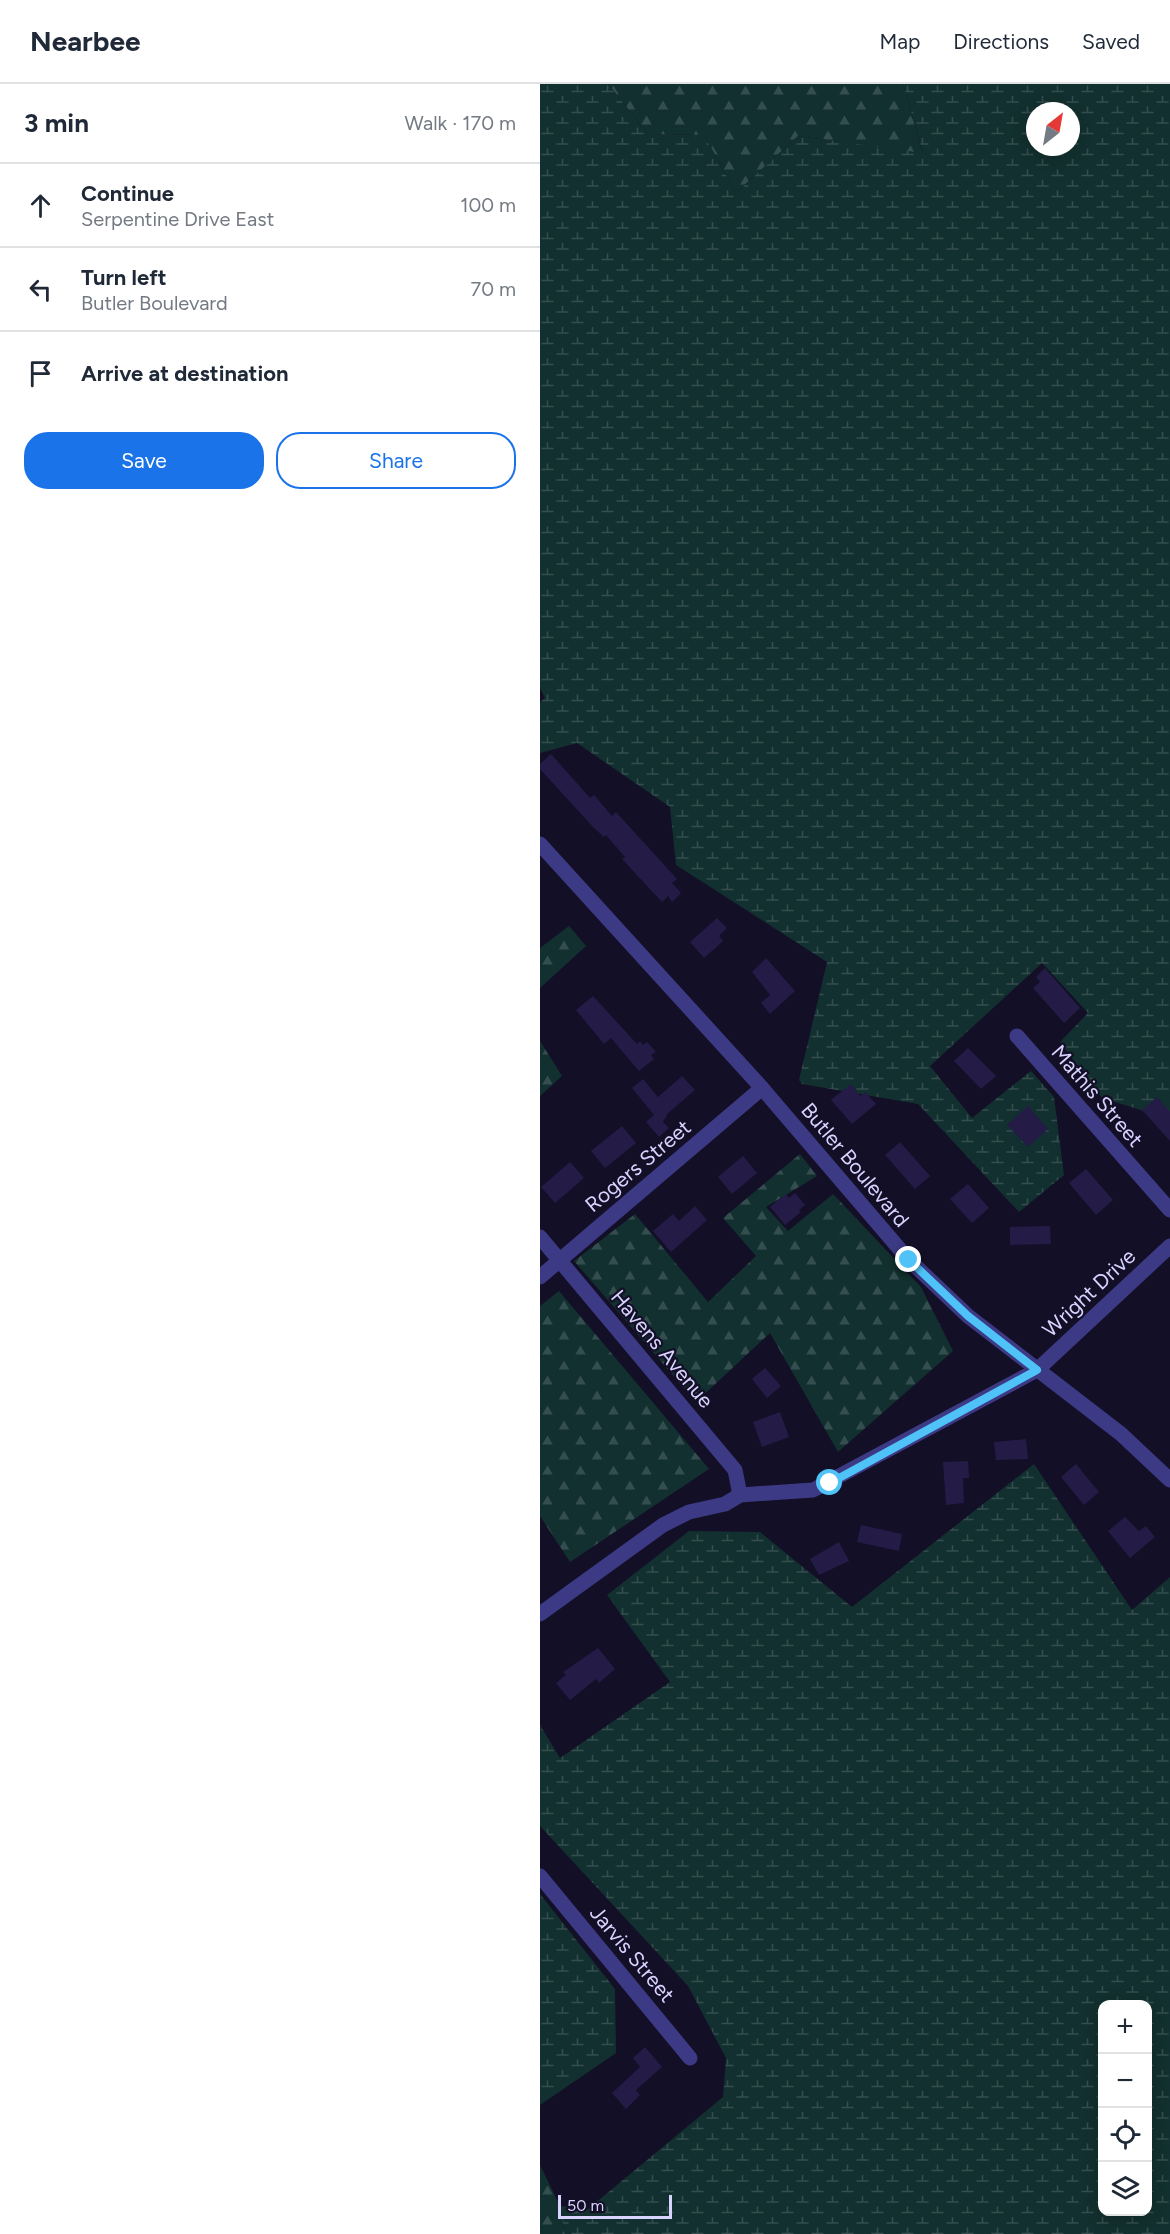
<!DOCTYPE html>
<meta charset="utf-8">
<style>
body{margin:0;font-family:Figtree,sans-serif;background:#f2f2f3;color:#1f2937}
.controls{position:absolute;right:18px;bottom:18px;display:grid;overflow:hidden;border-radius:12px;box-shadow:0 3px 15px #0003}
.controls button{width:54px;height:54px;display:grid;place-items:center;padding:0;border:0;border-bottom:2px solid #e0e1e3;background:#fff;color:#1f2937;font:30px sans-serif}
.compass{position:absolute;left:486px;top:18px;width:54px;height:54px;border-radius:50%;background:#fff;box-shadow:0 3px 15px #0003;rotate:31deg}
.scale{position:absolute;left:18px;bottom:15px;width:114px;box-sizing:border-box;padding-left:6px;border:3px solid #d9d4ff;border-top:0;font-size:16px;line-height:21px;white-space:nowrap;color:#d9d4ff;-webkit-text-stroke:4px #130f26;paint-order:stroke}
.stop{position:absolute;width:18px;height:18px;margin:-14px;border:4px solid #4fc3f7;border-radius:50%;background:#fff}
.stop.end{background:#4fc3f7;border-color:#fff;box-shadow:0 2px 6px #0008}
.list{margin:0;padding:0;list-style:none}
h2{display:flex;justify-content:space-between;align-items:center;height:78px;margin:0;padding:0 24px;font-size:26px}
h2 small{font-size:20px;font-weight:400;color:#747a83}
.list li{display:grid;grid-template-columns:39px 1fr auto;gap:18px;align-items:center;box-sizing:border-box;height:84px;padding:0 24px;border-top:2px solid #e0e1e3}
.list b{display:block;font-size:22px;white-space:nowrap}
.list p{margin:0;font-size:20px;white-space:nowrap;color:#747a83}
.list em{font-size:20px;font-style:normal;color:#747a83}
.actions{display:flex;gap:12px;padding:18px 24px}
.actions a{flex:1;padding:14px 0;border:2px solid #1a73e8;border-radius:24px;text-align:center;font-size:21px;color:#1a73e8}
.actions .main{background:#1a73e8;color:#fff}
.icon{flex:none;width:33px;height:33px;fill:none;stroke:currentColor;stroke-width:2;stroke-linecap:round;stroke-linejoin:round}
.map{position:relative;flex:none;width:630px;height:2150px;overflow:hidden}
header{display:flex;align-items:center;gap:36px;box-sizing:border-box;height:84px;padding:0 30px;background:#fff;border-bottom:2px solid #e0e1e3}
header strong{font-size:28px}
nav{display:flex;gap:33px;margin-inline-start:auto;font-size:21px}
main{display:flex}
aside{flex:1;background:#fff}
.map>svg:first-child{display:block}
</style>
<header>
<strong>Nearbee</strong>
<nav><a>Map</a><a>Directions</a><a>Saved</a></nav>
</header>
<main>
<aside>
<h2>3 min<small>Walk · 170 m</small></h2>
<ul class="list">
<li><svg class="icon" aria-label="ahead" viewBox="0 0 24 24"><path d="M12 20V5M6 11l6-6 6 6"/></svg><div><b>Continue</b><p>Serpentine Drive East</p></div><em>100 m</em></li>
<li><svg class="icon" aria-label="left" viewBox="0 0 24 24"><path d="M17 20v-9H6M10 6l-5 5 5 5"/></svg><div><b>Turn left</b><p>Butler Boulevard</p></div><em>70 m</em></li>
<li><svg class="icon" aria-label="arrive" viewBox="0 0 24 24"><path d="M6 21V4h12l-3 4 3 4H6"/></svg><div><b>Arrive at destination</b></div></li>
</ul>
<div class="actions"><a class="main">Save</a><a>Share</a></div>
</aside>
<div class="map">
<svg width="630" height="2150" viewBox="0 0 630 2150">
<defs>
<pattern id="forest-firs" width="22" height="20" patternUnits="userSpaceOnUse" patternTransform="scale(1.5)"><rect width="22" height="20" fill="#12302f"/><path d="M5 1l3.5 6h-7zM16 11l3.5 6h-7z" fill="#344d4e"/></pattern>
<pattern id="wetland-marsh" width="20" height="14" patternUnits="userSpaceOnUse" patternTransform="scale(1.5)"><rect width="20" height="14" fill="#12302f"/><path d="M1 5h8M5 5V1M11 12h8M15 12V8" fill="none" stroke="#344d4e"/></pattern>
</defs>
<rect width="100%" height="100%" fill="#130f26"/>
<g fill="url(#forest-firs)">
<polygon points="68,0 363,0 383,70 258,52 196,109 164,51 108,50"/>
<polygon points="29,842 46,862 0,904 0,864"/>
<polygon points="0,957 22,992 0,1012"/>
<polygon points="260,1070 277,1092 226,1123 248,1147 293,1110 381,1203 413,1267 298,1368 230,1249 156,1318 34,1177 95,1130 168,1218 216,1172 183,1134"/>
<polygon points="19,1207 169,1385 30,1478 0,1432 0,1222"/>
<polygon points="0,2081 20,2122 25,2150 0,2150"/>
</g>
<g fill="url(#wetland-marsh)" fill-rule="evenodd">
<path d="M0 0H68L108 50 164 51 196 109 258 52 383 69 363 0H630V1035L562 1014 520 958 548 929 502 879 390 982 432 1034 491 987 514 1013 524 1091 479 1128 378 1020 262 1000 259 996 287 878 136 781 130 723 37 659 0 669V618L5 614 0 604ZM495 27H531V63H495Z"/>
<path d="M494 1380 592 1526 630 1493V2150H25L20 2122 48 2125 183 2013 186 1974 148 1902 0 1742V1641L20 1674 130 1598 67 1511 149 1447 220 1448 312 1523ZM608 1920V2128H562V1920Z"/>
<polygon points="0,1810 75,1905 76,1969 0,2021"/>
</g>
<g fill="#241b47">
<polygon points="11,670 50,714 54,711 72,732 76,728 137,795 132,799 141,809 132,818 128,812 122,818 82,775 85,773 66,751 64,753 54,744 0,685 0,680"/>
<polygon points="177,834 187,844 179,852 183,857 164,874 150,858"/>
<polygon points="226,874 255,907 230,930 221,919 230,911 212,888"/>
<polygon points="505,884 540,924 524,939 493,904 500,898 496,893"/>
<polygon points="53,912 97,960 100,957 103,961 107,958 116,968 111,971 114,975 99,987 71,954 64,960 36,926"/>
<polygon points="428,964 456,992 441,1005 414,977"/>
<polygon points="142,992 155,1006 128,1029 123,1038 129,1044 119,1053 106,1038 114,1031 92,1004 103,995 118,1013"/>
<polygon points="311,1000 320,1012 325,1008 336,1020 312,1040 291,1016"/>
<polygon points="617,1013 630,1028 630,1057 602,1026"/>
<polygon points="488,1022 508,1045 488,1063 467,1041"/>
<polygon points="82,1042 96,1059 65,1084 51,1067"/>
<polygon points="360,1058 390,1092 375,1105 345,1071"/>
<polygon points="203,1072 217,1089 192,1110 178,1093"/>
<polygon points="30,1078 44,1094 15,1119 1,1103"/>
<polygon points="546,1085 573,1116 556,1131 529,1099"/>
<polygon points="428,1100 449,1124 432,1139 410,1115"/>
<polygon points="255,1109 265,1121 259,1126 261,1128 245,1141 230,1123 246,1110 249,1114"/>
<polygon points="155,1122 167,1136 131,1168 113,1147 133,1130 139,1137"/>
<polygon points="510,1142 511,1160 470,1161 470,1143"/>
<polygon points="225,1284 241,1302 227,1314 212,1295"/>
<polygon points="240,1328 249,1353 222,1363 213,1338"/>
<polygon points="486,1355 488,1375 456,1376 454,1358"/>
<polygon points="428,1377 429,1394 423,1394 424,1419 406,1421 403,1378"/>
<polygon points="536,1380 559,1408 544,1421 521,1393"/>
<polygon points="585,1433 599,1447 606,1442 615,1453 590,1474 568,1447"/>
<polygon points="321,1441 362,1450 359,1467 317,1458"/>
<polygon points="299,1458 309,1477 279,1491 270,1475"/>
<polygon points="58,1564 75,1585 59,1599 56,1595 30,1616 16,1599 26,1591 23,1588"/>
<polygon points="105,1963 122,1983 96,2006 100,2011 86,2025 72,2009 100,1983 93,1974"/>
</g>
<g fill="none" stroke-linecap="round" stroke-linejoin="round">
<g stroke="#3d3a85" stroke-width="15">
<polyline points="477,952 630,1126"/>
<polyline points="0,1153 195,1386 200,1411"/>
<polyline points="0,1193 222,1004"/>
<polyline points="0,1530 123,1441 149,1428 185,1420 200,1411 273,1406 497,1286 630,1162"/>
<polyline points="0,1792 150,1974"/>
</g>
<polyline stroke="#3d3a85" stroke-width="15" points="0,760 222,1004 369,1176 428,1232 581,1350 630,1396"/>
</g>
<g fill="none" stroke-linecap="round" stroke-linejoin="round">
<polyline stroke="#4fc3f7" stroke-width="8" points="290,1399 497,1286 428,1232 369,1176"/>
</g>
<g text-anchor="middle" stroke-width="4.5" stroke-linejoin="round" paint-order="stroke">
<g font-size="21" fill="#d9d4ff" stroke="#130f26">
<text transform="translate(557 1012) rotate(49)" y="7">Mathis Street</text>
<text transform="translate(315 1081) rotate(50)" y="7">Butler Boulevard</text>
<text transform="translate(98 1082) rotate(-40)" y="7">Rogers Street</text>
<text transform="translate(549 1209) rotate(-43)" y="7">Wright Drive</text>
<text transform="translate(122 1265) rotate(50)" y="7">Havens Avenue</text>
<text transform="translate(92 1870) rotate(50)" y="7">Jarvis Street</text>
</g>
</g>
</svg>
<div class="controls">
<button>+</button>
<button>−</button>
<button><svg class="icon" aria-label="locate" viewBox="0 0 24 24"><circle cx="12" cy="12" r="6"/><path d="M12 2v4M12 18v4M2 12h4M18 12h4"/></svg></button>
<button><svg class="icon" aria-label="layers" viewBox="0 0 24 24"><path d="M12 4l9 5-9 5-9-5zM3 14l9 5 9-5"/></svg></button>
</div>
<svg class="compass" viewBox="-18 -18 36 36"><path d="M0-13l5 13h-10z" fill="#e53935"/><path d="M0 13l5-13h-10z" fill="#747a83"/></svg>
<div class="scale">50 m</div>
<div class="stop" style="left:290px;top:1399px"></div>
<div class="stop end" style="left:369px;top:1176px"></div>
</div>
</main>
